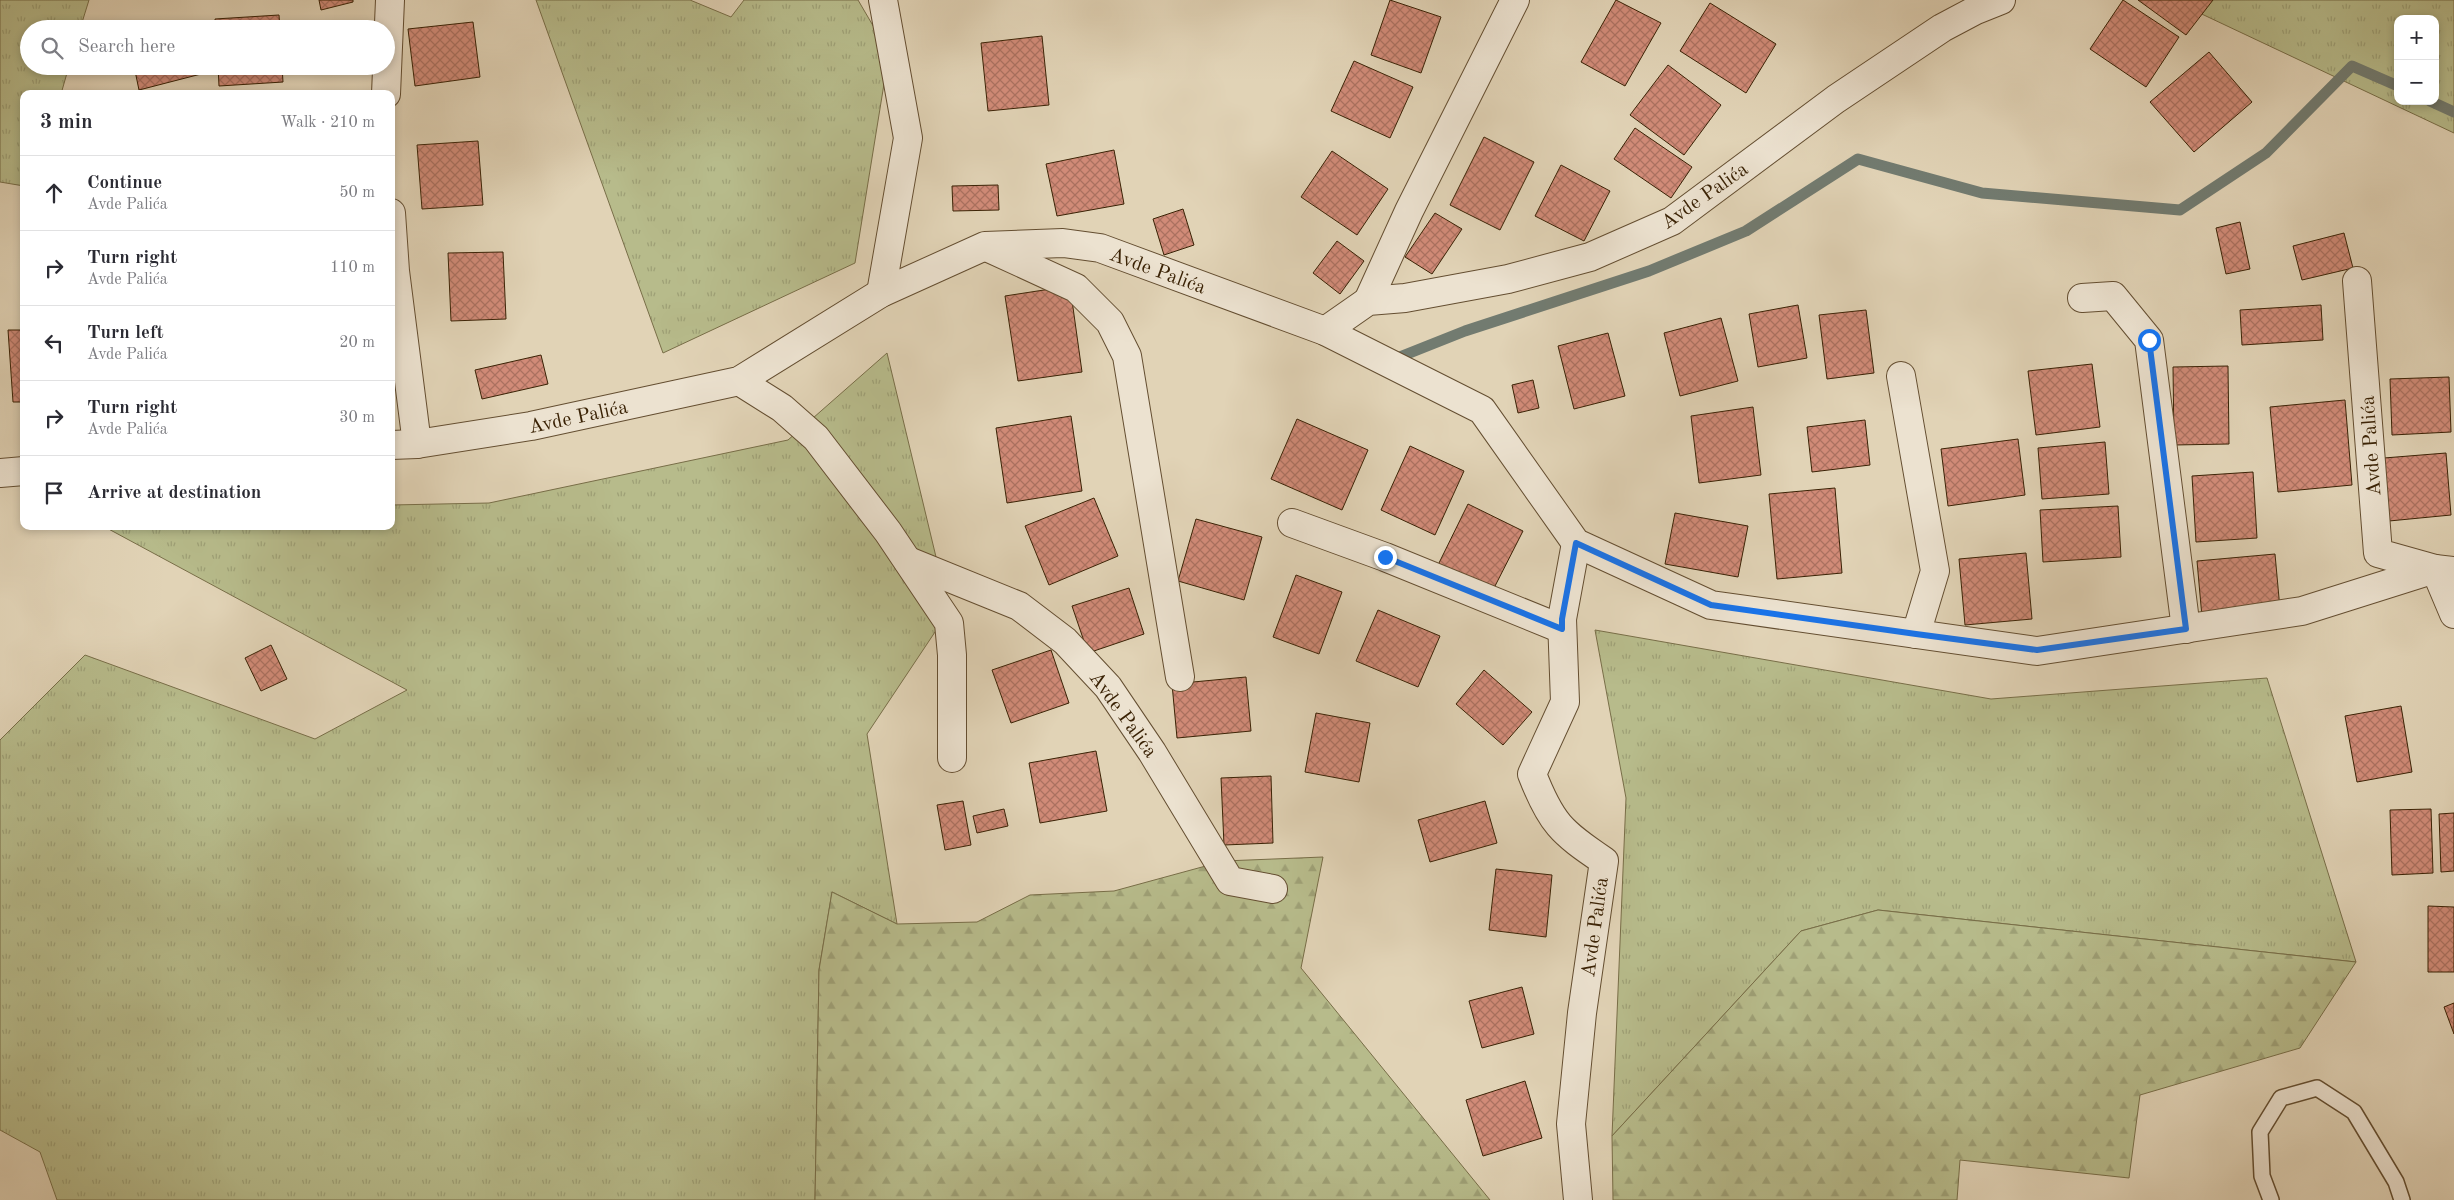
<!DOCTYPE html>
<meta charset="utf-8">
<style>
body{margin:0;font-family:"Old Standard TT",serif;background:#f2f2f3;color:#2b2b33}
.controls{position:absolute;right:15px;top:15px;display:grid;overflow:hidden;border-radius:10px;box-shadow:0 2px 8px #0003}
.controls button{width:45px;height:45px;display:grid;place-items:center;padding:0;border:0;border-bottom:1px solid #e1e1e2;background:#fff;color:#2b2b33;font:25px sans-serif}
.stop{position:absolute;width:15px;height:15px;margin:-11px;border:4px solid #1a73e8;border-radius:50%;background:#fff}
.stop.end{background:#1a73e8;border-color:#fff;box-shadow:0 1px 5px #0008}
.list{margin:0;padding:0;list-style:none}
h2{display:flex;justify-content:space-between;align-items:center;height:65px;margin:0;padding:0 20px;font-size:21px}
h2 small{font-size:16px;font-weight:400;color:#7c7c81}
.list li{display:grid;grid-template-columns:32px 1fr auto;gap:15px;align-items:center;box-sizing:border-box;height:75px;padding:0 20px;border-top:1px solid #e1e1e2}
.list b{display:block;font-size:19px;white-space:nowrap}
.list p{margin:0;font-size:16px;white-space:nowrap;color:#7c7c81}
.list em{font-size:16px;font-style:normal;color:#7c7c81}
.icon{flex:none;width:28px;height:28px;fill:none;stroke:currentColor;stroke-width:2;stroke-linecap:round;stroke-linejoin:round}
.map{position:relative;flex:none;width:2454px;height:1200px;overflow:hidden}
.search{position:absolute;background:#fff;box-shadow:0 2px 8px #0003;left:20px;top:20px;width:375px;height:55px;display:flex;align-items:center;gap:12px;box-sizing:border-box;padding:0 18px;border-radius:28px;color:#7c7c81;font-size:19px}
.panel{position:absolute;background:#fff;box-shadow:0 2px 8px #0003;left:20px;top:90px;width:375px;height:440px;border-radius:10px}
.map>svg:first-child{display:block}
</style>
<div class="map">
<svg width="2454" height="1200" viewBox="0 0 2454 1200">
<defs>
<pattern id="grass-tufts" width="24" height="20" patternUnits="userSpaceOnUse" patternTransform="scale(1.25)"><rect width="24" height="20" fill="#b7bb8b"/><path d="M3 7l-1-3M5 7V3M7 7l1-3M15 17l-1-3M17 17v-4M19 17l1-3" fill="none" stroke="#9ea076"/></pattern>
<pattern id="forest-firs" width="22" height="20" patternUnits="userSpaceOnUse" patternTransform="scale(1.25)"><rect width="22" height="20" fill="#b7bb8b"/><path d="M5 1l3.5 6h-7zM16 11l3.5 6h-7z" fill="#9ea076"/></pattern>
<pattern id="building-cross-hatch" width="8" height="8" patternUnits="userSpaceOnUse" patternTransform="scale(1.25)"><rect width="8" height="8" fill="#d18b78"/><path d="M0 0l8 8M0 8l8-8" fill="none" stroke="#ab7160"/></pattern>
</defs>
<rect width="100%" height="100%" fill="#e1d3b6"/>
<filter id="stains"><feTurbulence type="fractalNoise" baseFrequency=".004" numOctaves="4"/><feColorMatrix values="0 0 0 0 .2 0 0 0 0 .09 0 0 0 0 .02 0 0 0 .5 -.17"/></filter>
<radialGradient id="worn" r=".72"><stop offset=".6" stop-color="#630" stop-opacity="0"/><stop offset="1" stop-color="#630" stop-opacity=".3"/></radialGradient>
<g fill="url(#grass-tufts)" stroke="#786e48" fill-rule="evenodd">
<polygon points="0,0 89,0 80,29 29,29 29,66 69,66 61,94 24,94 24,186 0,182"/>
<polygon points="536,0 690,0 731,17 744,0 858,0 889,53 855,263 663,353"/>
<path d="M2172 0H2454V133ZM2398 19H2435V101H2398Z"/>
<polygon points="887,353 949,611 867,734 897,924 832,892 819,970 815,1200 57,1200 40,1152 0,1130 0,740 85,655 315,739 407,690 103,526 391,526 391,505 489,503 788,440"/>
<polygon points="1595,630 1991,699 2267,678 2356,962 1878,910 1801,931 1612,1136 1626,798"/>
</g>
<g fill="url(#forest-firs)" stroke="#786e48">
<polygon points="1323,857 1301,968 1490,1200 815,1200 819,970 832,892 897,924 977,922 1030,895 1114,891 1224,861"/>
<polygon points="1878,910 2356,962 2300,1048 2140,1095 2129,1178 1960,1160 1957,1200 1613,1200 1612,1136 1801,931"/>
</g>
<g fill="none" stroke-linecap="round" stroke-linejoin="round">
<g stroke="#727b70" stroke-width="11">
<polyline points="2430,101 2454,112"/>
<polyline points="1397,358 1465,331 1649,271 1746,231 1858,159 1982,193 2180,210 2266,153 2352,66 2398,86"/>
</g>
</g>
<g fill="url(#building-cross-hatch)" stroke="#3a2205">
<polygon points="319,0 353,0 353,2 321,10"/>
<polygon points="1390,0 1441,17 1421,73 1371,55"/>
<polygon points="1616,0 1661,23 1625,86 1581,62"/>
<polygon points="2123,0 2179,37 2146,87 2090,49"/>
<polygon points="2138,0 2213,0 2186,35"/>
<polygon points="1710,3 1776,44 1746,93 1680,51"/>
<polygon points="279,15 280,29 216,29 215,19"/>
<polygon points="473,22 480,77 415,86 408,29"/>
<polygon points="1042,36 1049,105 988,111 981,43"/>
<polygon points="2209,52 2252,102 2194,152 2150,102"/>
<polygon points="1354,61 1413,87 1390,138 1331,111"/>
<polygon points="1668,65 1721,105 1684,155 1630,115"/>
<polygon points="134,66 199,66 201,74 139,90"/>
<polygon points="218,66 282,66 283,82 219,86"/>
<polygon points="1635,128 1692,167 1671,198 1614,159"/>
<polygon points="1484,137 1534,162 1500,230 1450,205"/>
<polygon points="478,141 483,205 422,209 417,145"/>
<polygon points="1114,150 1124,204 1057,216 1046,164"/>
<polygon points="1332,151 1388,189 1357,235 1301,197"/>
<polygon points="1561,165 1610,191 1584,241 1535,216"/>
<polygon points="998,185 999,210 953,211 952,186"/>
<polygon points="1183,209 1194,245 1164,255 1153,219"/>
<polygon points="1435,213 1462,229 1432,274 1405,257"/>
<polygon points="2240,222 2250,269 2226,274 2216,228"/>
<polygon points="2344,233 2353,268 2302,280 2293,246"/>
<polygon points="1337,241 1364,261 1340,294 1313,273"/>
<polygon points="503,252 506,319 451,321 448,253"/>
<polygon points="1070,286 1082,372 1018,381 1005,296"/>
<polygon points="1798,305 1807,358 1758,367 1749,314"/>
<polygon points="2321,305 2323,340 2242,345 2240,310"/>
<polygon points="1866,310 1874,373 1827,379 1819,315"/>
<polygon points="1721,318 1738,381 1680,396 1664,333"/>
<polygon points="8,330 24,330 24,402 13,402"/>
<polygon points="1608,333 1625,396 1574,409 1558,346"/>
<polygon points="541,355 548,384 482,399 475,370"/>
<polygon points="2092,364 2100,427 2036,435 2028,371"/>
<polygon points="2228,366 2229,444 2174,445 2173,367"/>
<polygon points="2449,377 2451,432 2392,435 2390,379"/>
<polygon points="1533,380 1539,408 1518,413 1512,385"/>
<polygon points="2345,400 2352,485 2278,492 2270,407"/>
<polygon points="1753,407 1761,475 1699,483 1691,416"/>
<polygon points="1071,416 1082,491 1007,503 996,428"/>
<polygon points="1297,419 1368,450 1342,510 1271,479"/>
<polygon points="1865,420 1870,465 1812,472 1807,427"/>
<polygon points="2018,439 2025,495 1948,506 1941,449"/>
<polygon points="2105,442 2109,494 2042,499 2038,448"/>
<polygon points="1410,446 1464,471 1435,535 1381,510"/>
<polygon points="2446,453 2451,515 2389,521 2384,458"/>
<polygon points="2253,472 2257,538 2196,542 2192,476"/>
<polygon points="1835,488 1842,573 1777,579 1769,494"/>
<polygon points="1094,498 1118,556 1049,585 1025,526"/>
<polygon points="1468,504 1523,531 1492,592 1438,565"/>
<polygon points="2118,506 2121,557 2043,562 2040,510"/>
<polygon points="1675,513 1748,526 1738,577 1665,564"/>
<polygon points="1196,519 1262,537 1244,600 1178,581"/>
<polygon points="2026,553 2032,619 1965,625 1959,559"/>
<polygon points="2275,554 2280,609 2202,617 2197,561"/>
<polygon points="1296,575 1342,592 1319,654 1273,637"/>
<polygon points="1129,588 1144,634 1088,653 1072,606"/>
<polygon points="1378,610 1440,636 1418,687 1356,661"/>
<polygon points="271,645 287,679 261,691 245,658"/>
<polygon points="1051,650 1069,703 1011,723 992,670"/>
<polygon points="1484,670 1532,712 1503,745 1456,704"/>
<polygon points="1246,677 1251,731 1177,738 1172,684"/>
<polygon points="2401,706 2412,772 2357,782 2345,716"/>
<polygon points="1316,713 1370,723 1359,782 1305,772"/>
<polygon points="1096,751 1107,811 1040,823 1029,763"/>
<polygon points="1271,776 1273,843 1224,845 1221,778"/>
<polygon points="963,801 971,845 945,850 937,805"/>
<polygon points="1485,801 1497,843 1430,862 1418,820"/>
<polygon points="1004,809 1008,826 977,833 973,816"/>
<polygon points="2431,809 2433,873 2392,875 2390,810"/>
<polygon points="2454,813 2454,871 2441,872 2439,814"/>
<polygon points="1496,869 1552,875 1546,937 1489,930"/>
<polygon points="2428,906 2454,907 2454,972 2428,972"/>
<polygon points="1522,987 1534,1034 1482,1048 1469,1001"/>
<polygon points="2454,1003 2454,1034 2444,1007"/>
<polygon points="1525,1081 1542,1138 1483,1156 1466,1100"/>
</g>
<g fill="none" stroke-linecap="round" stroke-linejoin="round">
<defs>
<polyline id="lane" points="2271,1200 2262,1176 2260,1132 2281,1098 2317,1088 2354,1112 2396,1182 2402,1200"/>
<g id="street">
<polyline points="386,94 390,0"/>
<polyline points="391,213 395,271 417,444"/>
<polyline points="989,248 1076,288 1110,322 1127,356 1180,677"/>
<polyline points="2357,281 2378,553 2435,569 2454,614"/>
<polyline points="881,293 908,138 883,0"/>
<polyline points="2082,298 2113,296 2149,340 2186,629"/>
<polyline points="1368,301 1409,211 1515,0"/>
<polyline points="1325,331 1368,301 1405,298 1508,279 1590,257 1672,221 1836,99 1942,28 1976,10 2001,0"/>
<polyline points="1901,376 1935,571 1916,634"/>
<polyline points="739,381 782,408 816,438 888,532 949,623 952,655 952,758"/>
<polyline points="391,445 417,444 531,426 739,381 881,293 985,246 1063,243 1100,248 1325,331 1482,410 1576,543 1711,605 2037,651 2302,611 2435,569 2454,571"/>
<polyline points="0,473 24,471"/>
<polyline points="1292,523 1385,557 1562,629"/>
<path d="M1576 543 1562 619 1565 702 1532 774C1551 823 1561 832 1604 861L1582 1013 1571 1124 1578 1200"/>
<polyline points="908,561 1019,606 1065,641 1108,687 1152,752 1230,881 1273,889"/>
</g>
</defs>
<use href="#lane" stroke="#644e31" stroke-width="18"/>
<use href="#street" stroke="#644e31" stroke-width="30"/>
<use href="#lane" stroke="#ece2d0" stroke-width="15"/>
<use href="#street" stroke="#ece2d0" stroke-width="28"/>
</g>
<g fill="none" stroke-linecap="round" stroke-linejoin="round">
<polyline stroke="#1a73e8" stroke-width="6" points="1385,557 1562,629 1562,619 1576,543 1711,605 1916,634 2037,650 2186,629 2149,340"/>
</g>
<g text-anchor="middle" stroke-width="4.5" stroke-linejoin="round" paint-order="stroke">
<g font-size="20" fill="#3a2205" stroke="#ece2d0">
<text transform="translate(1704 195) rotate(-35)" y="7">Avde Palića</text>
<text transform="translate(1158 270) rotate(20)" y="7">Avde Palića</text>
<text transform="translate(578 416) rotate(-12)" y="7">Avde Palića</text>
<text transform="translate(2370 446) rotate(-94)" y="7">Avde Palića</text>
<text transform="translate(1124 714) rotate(54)" y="7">Avde Palića</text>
<text transform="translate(1594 927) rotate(-82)" y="7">Avde Palića</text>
</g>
</g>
<rect width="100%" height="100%" filter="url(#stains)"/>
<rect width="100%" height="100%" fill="url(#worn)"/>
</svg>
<div class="controls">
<button>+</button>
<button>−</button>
</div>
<div class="stop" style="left:2149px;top:340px"></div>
<div class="stop end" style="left:1385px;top:557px"></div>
<div class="search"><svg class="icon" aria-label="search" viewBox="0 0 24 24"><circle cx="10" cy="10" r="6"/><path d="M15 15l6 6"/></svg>Search here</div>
<section class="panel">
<h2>3 min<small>Walk · 210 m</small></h2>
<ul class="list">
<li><svg class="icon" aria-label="ahead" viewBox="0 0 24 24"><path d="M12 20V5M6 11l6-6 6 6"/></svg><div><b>Continue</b><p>Avde Palića</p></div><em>50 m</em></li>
<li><svg class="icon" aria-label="right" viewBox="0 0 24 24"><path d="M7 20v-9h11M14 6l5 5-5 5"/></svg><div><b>Turn right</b><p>Avde Palića</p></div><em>110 m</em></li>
<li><svg class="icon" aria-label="left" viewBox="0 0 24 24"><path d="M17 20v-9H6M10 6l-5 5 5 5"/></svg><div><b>Turn left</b><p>Avde Palića</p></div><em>20 m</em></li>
<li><svg class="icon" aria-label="right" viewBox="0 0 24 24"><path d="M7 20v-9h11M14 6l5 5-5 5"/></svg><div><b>Turn right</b><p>Avde Palića</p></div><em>30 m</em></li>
<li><svg class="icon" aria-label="arrive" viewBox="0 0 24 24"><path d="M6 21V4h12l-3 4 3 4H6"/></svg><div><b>Arrive at destination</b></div></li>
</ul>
</section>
</div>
